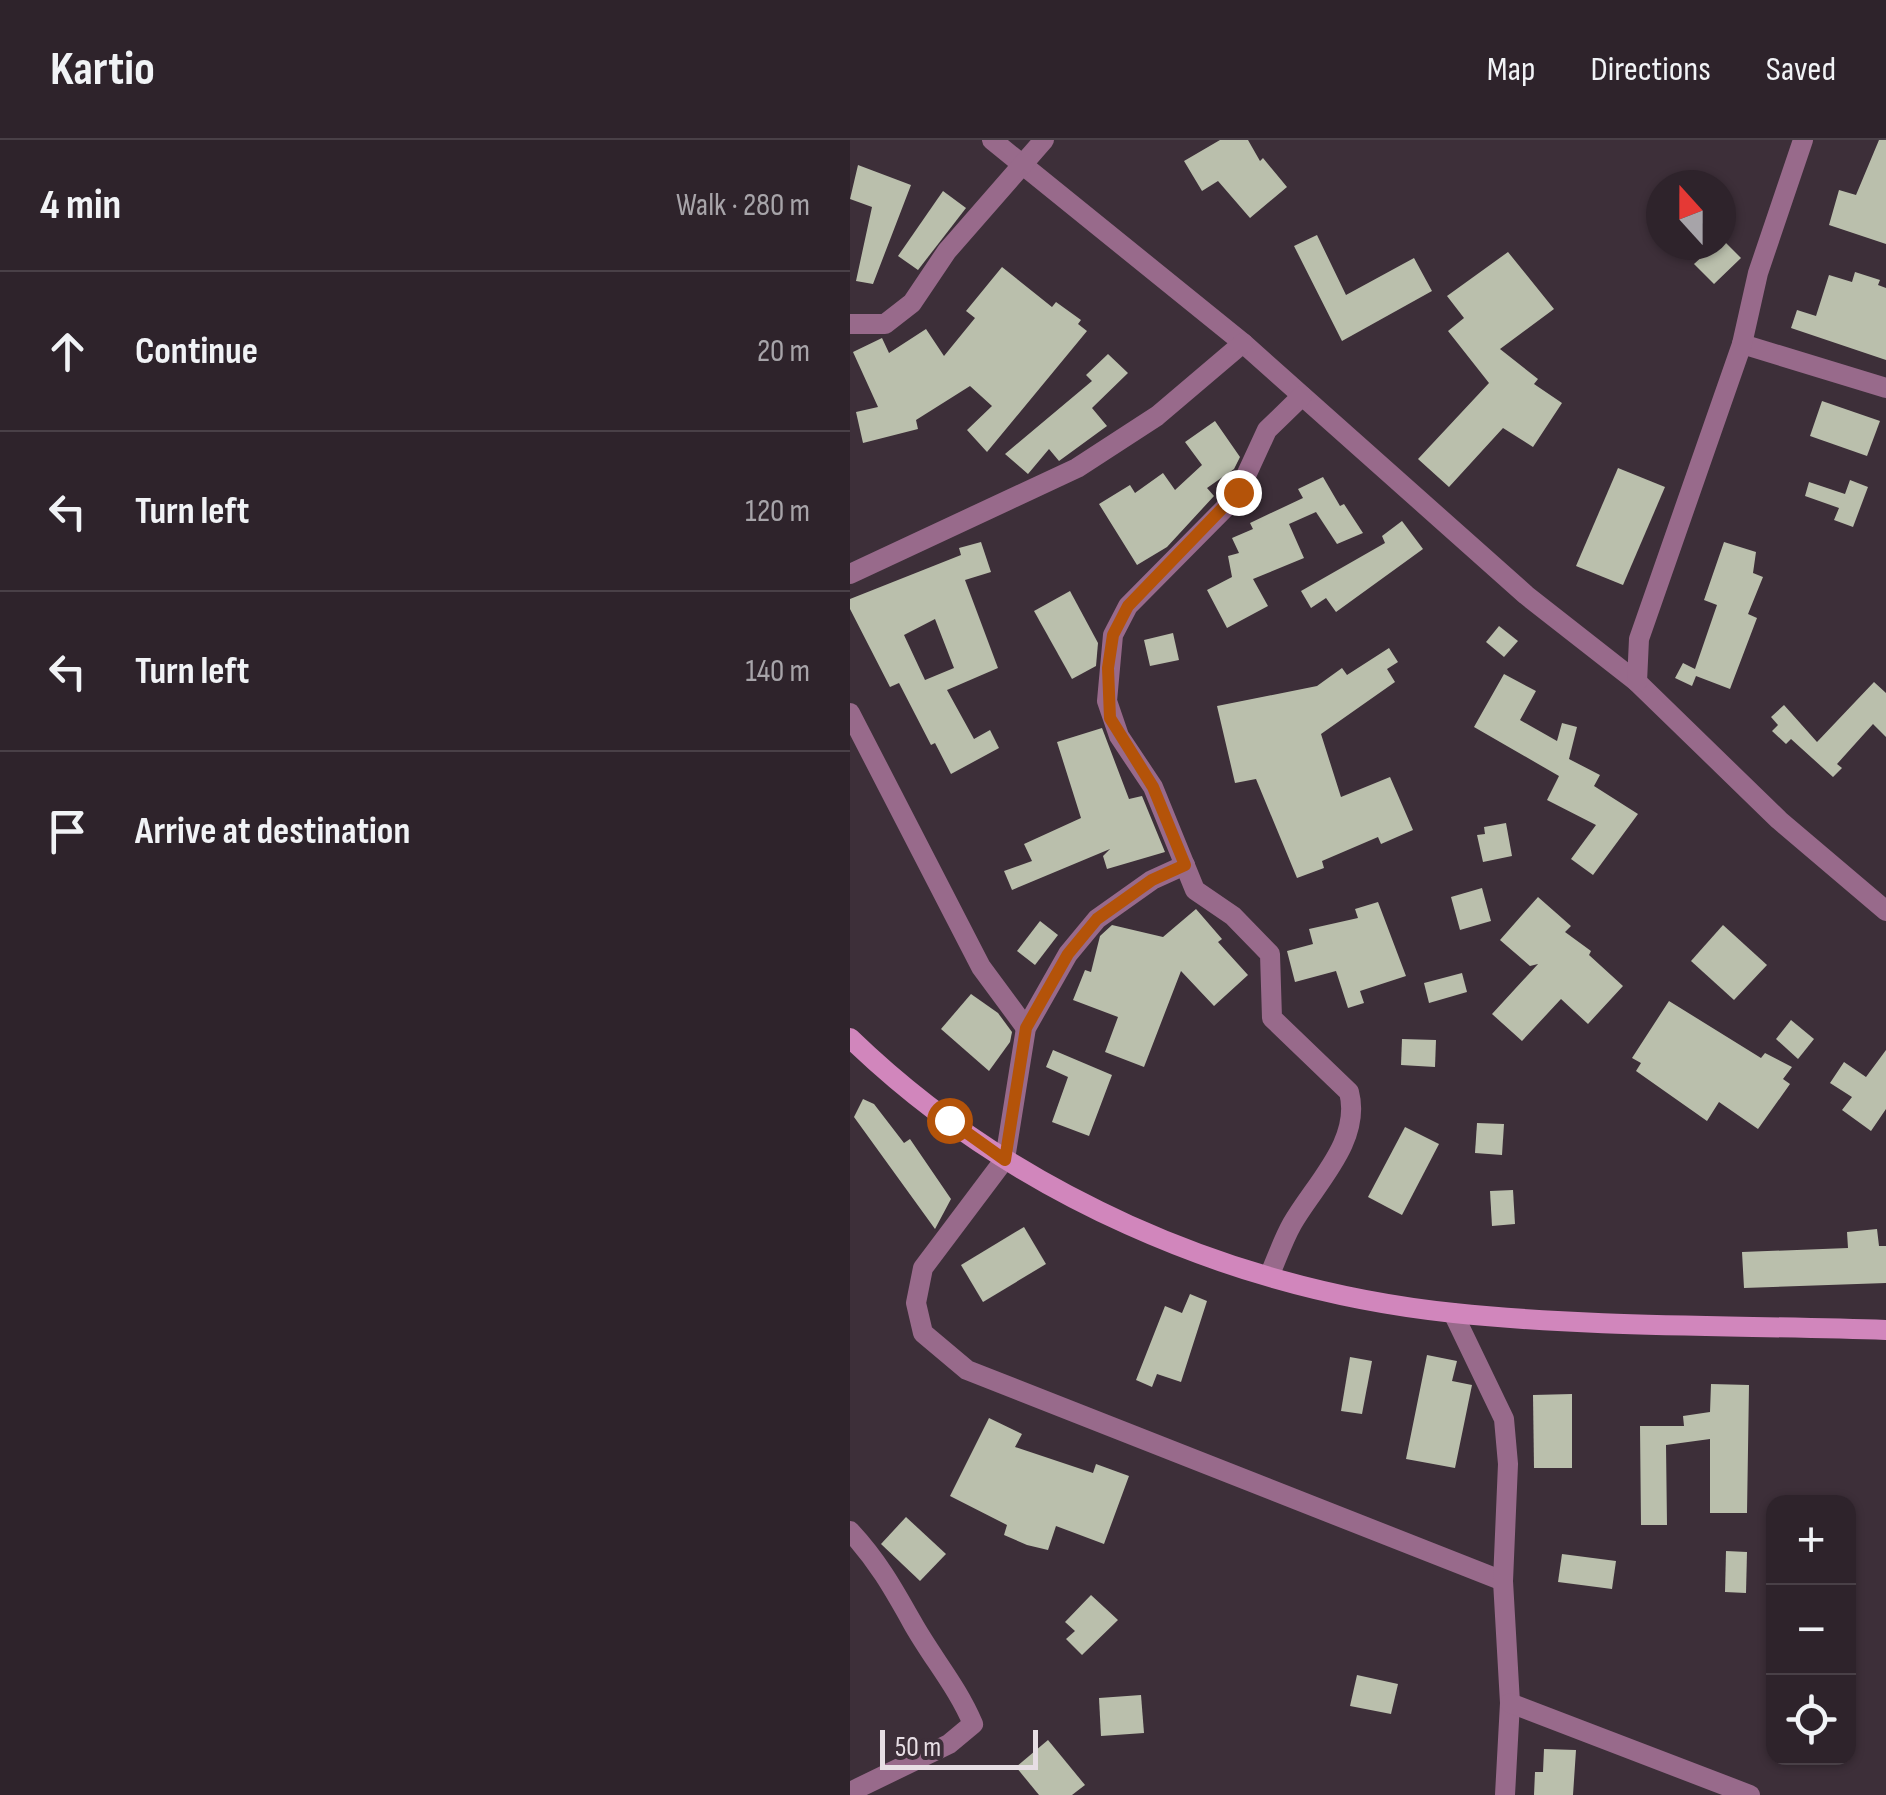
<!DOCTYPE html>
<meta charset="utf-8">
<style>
body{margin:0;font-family:"Sofia Sans Condensed",sans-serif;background:#3a2f37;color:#f1f3f6}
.controls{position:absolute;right:30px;bottom:30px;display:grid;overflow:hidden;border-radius:20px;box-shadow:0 2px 8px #0004}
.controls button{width:90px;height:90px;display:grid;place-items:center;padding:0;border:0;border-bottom:2px solid #494047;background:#2e232b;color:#f1f3f6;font:50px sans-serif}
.compass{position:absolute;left:796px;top:30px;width:90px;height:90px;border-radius:50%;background:#2e232b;box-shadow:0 2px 8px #0004;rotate:339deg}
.scale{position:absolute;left:30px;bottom:25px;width:158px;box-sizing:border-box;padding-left:10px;border:5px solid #e7dee4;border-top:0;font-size:28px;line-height:35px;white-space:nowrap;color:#e7dee4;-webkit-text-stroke:8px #3d2f39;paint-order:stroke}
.stop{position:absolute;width:30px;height:30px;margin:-22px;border:8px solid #b45309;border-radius:50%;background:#fff}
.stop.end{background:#b45309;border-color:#fff;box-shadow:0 2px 10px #0008}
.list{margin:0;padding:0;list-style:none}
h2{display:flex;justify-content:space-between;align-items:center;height:130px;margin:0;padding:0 40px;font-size:42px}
h2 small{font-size:32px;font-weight:400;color:#a7a4a9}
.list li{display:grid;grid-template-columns:65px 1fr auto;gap:30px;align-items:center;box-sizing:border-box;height:160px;padding:0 40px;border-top:2px solid #494047}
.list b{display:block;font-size:38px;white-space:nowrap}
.list em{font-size:32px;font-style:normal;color:#a7a4a9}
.icon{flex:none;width:55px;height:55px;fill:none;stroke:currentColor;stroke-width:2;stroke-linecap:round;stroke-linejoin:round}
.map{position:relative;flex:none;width:1036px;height:1655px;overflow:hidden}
header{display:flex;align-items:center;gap:60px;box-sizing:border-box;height:140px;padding:0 50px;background:#2e232b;border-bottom:2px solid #494047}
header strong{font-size:48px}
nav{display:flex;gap:55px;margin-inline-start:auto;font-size:35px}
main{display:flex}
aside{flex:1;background:#2e232b}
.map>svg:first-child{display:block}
</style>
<header>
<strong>Kartio</strong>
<nav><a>Map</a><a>Directions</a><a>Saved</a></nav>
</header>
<main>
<aside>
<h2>4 min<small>Walk · 280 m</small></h2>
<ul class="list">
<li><svg class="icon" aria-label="ahead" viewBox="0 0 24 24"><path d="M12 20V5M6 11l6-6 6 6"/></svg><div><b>Continue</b></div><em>20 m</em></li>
<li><svg class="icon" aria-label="left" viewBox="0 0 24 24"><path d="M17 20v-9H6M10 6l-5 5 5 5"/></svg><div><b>Turn left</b></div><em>120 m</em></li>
<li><svg class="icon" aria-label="left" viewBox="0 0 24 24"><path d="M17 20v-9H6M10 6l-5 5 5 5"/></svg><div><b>Turn left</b></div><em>140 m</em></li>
<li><svg class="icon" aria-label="arrive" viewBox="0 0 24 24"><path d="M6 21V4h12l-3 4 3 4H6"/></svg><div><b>Arrive at destination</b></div></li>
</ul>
</aside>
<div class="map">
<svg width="1036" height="1655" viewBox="0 0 1036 1655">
<rect width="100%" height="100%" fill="#3d2f39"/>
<g fill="#babfac" fill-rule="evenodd">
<polygon points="370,0 398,0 410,21 413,18 437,47 400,78 368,41 352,51 334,21"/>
<polygon points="1029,0 1036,0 1036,104 979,85 989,50 1006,55"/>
<polygon points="8,25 61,45 23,144 6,141 22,67 0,59"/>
<polygon points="93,51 116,68 68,130 48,116"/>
<polygon points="467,95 496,155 564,118 582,151 492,201 444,106"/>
<polygon points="871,98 891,118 864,144 844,124 865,105 871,105"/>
<polygon points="658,112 704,169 650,209 688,239 684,244 712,263 683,307 653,288 599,347 568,319 639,243 598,191 614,178 597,156"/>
<polygon points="152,127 202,167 206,162 231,180 228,184 237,191 137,312 117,290 142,266 120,246 66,280 68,289 13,303 6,272 28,267 3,212 32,198 39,213 76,189 94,216 125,178 116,171"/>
<polygon points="1005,132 1030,140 1028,145 1036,148 1036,220 941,188 947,170 966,176 979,135 1002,142"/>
<polygon points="258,214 278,233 242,268 257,286 209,321 199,309 178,334 155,314 242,241 236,235"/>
<polygon points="972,261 1030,281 1017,316 960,296"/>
<polygon points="365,281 390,317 384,329 357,348 364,356 317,407 287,425 249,364 280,345 285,353 313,333 325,350 352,325 335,302"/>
<polygon points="768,328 815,347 773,445 726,426"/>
<polygon points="473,337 490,366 494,364 513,393 487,404 466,372 439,384 454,418 403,439 418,466 377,488 357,450 382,437 378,416 389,413 382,398 403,389 400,383 453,358 448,349"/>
<polygon points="1000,340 1018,347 1003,387 984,380 989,368 955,356 959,342 995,354"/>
<polygon points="552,381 573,409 486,472 476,458 461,468 451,451 535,403 532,396"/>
<path d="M131 402 141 432 115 440 148 528 97 550 124 599 140 590 149 608 101 634 85 603 81 605 49 543 40 547 0 469V459L111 415 109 408ZM85 479 104 528 75 540 54 495Z"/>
<polygon points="874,402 906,412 903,433 913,437 898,474 907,478 880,549 846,536 842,546 825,538 833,523 845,529 867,465 854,460"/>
<polygon points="220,451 248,503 246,526 222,539 184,471"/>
<polygon points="649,486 668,501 654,517 636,502"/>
<polygon points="323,493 329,520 300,526 294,500"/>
<polygon points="539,508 548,522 537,529 545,542 471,594 491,657 540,637 563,690 531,704 528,697 472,721 474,728 447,738 406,639 385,643 367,566 467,546 492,528 497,535"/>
<polygon points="654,534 686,551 670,580 707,601 712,583 727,587 719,619 750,635 744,646 788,674 743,735 721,719 746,685 697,660 709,636 624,587"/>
<polygon points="1024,542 1036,553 1036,597 1023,584 987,624 992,628 983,637 941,599 936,604 922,591 928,585 921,577 934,565 967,602"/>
<polygon points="252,588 279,659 292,656 315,712 257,729 253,716 260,709 162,750 154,731 182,721 174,704 231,678 207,602"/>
<polygon points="656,683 662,716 633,722 627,695 635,694 634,687"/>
<polygon points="632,748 641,781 610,790 601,757"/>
<polygon points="688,757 721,786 715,792 741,811 739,815 773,846 738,884 711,859 672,901 642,874 688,824 680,826 650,800"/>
<polygon points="528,762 556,836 510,851 514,863 498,868 486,831 445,842 437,811 463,804 459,789 508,778 505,769"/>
<polygon points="346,769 372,799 368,802 398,835 364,866 331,831 294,927 255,912 268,877 223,860 235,830 241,832 250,796 262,785 313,797"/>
<polygon points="190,781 208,795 185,825 167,811"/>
<polygon points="873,785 917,825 884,860 841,821"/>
<polygon points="612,833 617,852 579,863 574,843"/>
<polygon points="121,854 148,873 162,892 160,902 139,931 91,889"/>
<polygon points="819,861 911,918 915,913 942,927 933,939 940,944 908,989 869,962 857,981 786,931 791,923 782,918"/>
<polygon points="941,880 964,899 948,919 926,899"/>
<polygon points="552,899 586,900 585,927 551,925"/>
<polygon points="203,910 262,935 239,996 202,982 218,937 196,927"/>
<polygon points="1036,910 1036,969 1021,991 992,970 1002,957 980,943 994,922 1016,937"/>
<polygon points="13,959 24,964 54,1003 60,999 101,1059 85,1089 4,977"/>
<polygon points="627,983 654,984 652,1015 625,1013"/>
<polygon points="555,987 589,1004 552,1075 518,1057"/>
<polygon points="663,1050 665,1084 642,1086 640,1051"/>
<polygon points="174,1087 196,1124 133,1162 111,1125"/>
<polygon points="1027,1089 1029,1106 1036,1106 1036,1143 894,1148 892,1112 998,1108 997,1092"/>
<polygon points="340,1154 357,1161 331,1242 307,1234 302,1247 286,1240 315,1166 332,1173"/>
<polygon points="577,1215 607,1221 602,1241 622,1245 605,1328 556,1319"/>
<polygon points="500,1217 522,1221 512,1274 491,1271"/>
<polygon points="861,1244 899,1245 897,1373 860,1373 860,1299 816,1305 817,1385 791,1385 790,1286 834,1286 833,1276 860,1272"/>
<polygon points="722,1254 722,1328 684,1328 683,1255"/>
<polygon points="139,1278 172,1294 165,1307 243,1333 246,1324 279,1336 254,1404 206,1386 198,1410 177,1405 154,1395 157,1385 100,1356"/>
<polygon points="56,1377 96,1414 70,1441 31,1404"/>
<polygon points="876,1411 897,1412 896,1453 875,1452"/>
<polygon points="712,1414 766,1421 762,1449 708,1442"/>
<polygon points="241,1455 268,1480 232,1515 216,1499 225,1491 215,1482"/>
<polygon points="507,1535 548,1544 541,1574 500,1566"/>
<polygon points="291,1555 294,1593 251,1596 249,1558"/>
<polygon points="198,1600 235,1645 222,1655 189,1655 166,1627"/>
<polygon points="694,1609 726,1610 723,1655 684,1655 685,1632 693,1632"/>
</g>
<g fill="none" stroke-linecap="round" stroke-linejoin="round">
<g stroke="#986a8b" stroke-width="20">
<polyline points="142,0 393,203 676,455 787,542 929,680 1036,771"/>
<polyline points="0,184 35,184 62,163 97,111 194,0"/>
<polyline points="892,204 1036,248"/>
<polyline points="0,434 227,328 307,276 393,203"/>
<polyline points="787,542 789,499 892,204 908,133 953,0"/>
<polyline points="0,573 131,827 176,888"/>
<polyline points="335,725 302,740 247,779 218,814 176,888 155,1019 73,1128 66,1163 73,1193 117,1230 653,1441"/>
<path d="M420 1134C427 1118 433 1100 442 1084 464 1045 512 1001 499 952L422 878 420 814 383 776 345 750 303 647 269 596 257 561 263 495 278 466 374 369 388 353 417 290 452 256"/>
<polyline points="603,1173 654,1279 658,1324 653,1441 660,1563 655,1655"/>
<path d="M0 1391C27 1420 43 1448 62 1482 82 1518 107 1546 123 1584L99 1604 0 1652"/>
<polyline points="660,1563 900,1655"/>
</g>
<path stroke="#d186bc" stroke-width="20" d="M0 898C160 1053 382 1150 604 1173 747 1188 893 1185 1036 1190"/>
</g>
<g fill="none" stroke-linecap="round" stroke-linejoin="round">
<polyline stroke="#b45309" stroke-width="12" points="99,980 155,1020 176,888 218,814 247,779 302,740 335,725 303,647 260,578 258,528 263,495 278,466 388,352"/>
</g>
</svg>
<div class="controls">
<button>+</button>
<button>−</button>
<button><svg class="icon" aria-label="locate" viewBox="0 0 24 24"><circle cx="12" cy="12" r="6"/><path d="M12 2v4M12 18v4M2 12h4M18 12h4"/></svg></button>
</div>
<svg class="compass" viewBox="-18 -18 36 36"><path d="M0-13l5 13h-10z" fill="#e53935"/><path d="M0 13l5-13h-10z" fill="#a7a4a9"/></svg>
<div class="scale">50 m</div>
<div class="stop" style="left:99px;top:980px"></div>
<div class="stop end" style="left:388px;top:352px"></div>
</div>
</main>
